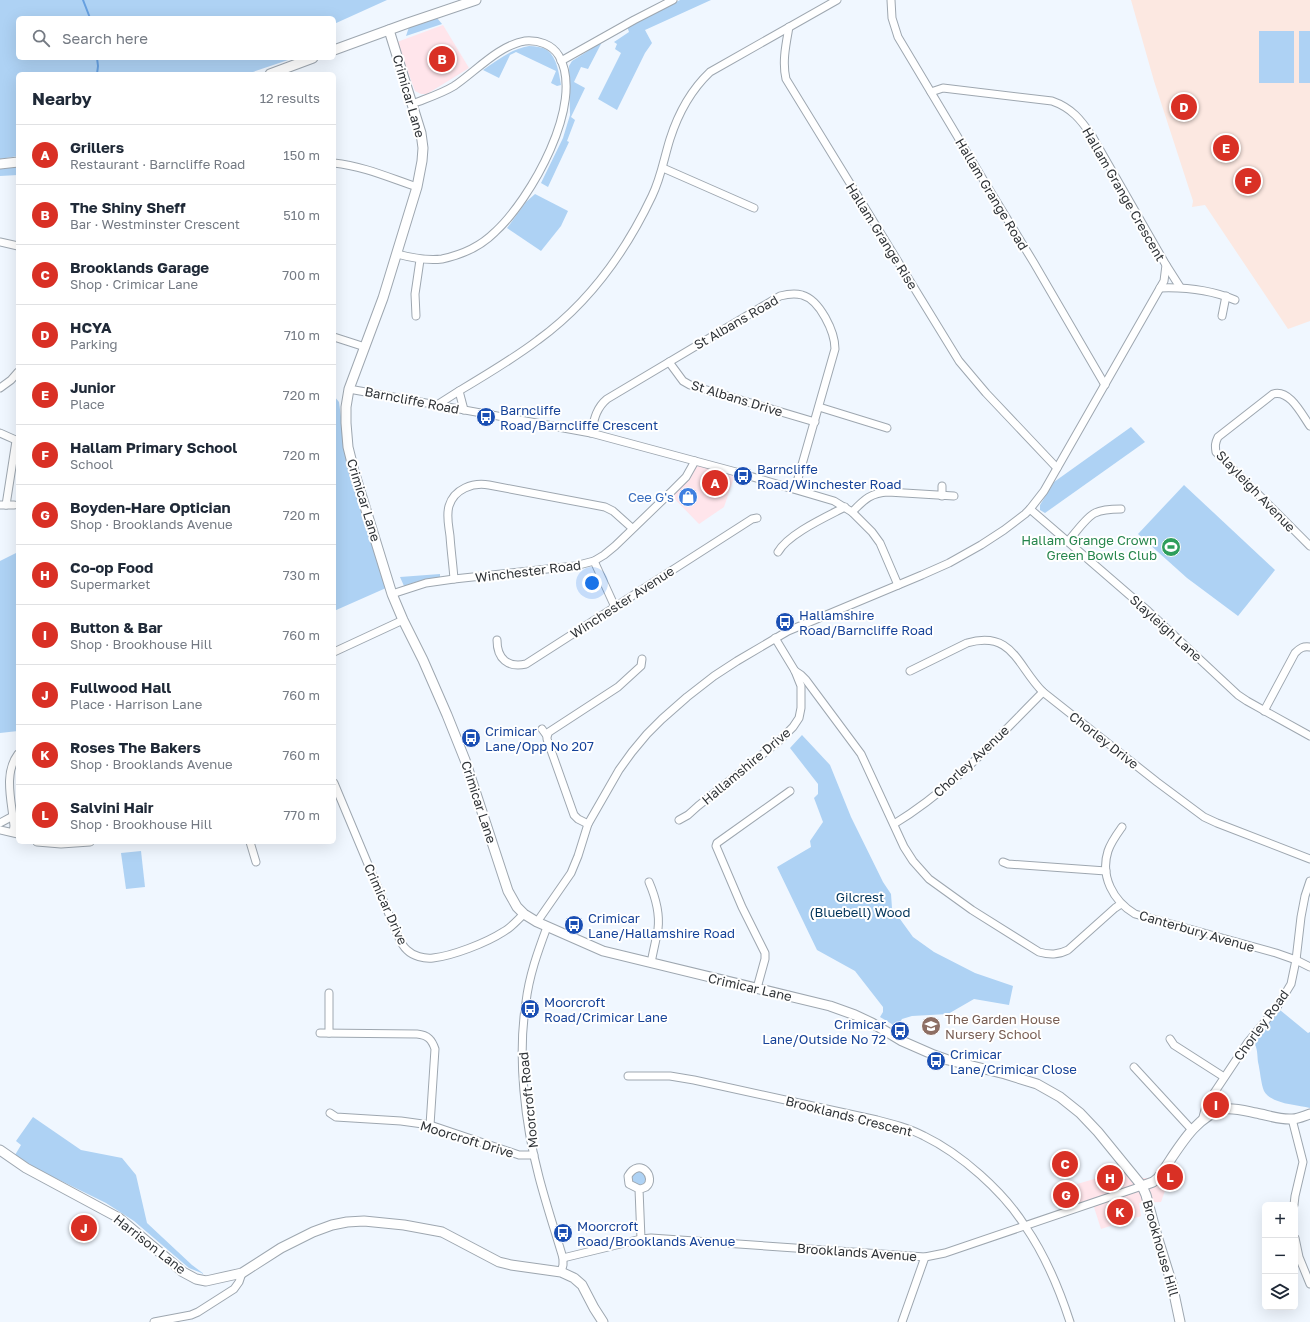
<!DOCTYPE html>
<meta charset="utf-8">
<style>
body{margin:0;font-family:"Golos Text",sans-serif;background:#f2f2f3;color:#1f2937}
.controls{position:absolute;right:12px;bottom:12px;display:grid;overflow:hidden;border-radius:6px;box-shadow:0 4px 16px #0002}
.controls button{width:36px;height:36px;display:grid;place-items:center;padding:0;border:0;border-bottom:1px solid #e0e1e3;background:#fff;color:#1f2937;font:20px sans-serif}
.you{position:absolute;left:592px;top:583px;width:14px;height:14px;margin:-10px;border:3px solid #fff;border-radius:50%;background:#1a73e8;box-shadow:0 0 0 6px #1a73e833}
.badge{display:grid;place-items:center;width:26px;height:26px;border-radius:50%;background:#d93025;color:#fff;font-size:13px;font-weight:700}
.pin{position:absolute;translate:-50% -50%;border:2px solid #fff;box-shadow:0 1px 4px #0006}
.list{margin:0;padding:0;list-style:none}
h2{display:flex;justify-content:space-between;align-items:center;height:52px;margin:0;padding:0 16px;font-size:17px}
h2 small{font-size:13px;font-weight:400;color:#747a83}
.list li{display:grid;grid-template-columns:26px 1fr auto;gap:12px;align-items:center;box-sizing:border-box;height:60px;padding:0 16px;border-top:1px solid #e0e1e3}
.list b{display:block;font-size:15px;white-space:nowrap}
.list p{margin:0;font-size:13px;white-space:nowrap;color:#747a83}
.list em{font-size:13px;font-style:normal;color:#747a83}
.icon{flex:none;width:22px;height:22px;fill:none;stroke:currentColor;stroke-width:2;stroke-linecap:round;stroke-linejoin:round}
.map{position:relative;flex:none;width:1310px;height:1322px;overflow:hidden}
.search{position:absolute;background:#fff;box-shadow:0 4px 16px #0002;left:16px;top:16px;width:320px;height:44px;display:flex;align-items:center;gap:10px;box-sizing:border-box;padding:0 14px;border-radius:6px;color:#747a83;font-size:15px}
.panel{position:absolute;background:#fff;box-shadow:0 4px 16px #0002;left:16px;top:72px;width:320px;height:772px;border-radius:6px}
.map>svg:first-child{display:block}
</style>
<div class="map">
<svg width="1310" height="1322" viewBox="0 0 1310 1322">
<rect width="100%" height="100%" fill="#f0f7ff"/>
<g fill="#ffe5eb">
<polygon points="443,25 469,68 427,94 421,94 415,91 397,42"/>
<polygon points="695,461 736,472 724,507 699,524 669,493"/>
<polygon points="1126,1161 1142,1178 1152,1178 1162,1166 1178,1174 1171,1187 1167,1185 1161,1202 1139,1203 1141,1216 1101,1229 1092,1201 1067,1206 1060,1189 1101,1177 1113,1168"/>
</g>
<polygon fill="#fce8e1" points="1131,0 1310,0 1310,321 1288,329 1205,205 1192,207 1193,201 1154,81"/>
<g fill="#aed2f4">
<polygon points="0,0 387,0 334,24 334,18 18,18 18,58 294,58 247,74 18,74 18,156 0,159"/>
<polygon points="680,0 711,0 645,30 652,43 645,53 617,110 598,99 621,53 615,49 617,44 614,42 629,32 627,26"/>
<polygon points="437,18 442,24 406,36 409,27"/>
<rect x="1259" y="31" width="35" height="52"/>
<rect x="1299" y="31" width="11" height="52"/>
<polygon points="599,44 601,44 588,69 581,67 574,82 585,88 571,117 575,120 567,141 569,142 548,187 541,183 563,138 570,115 569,66 572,61"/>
<path d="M529 46C535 46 542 47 547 50 557 57 559 74 561 85L557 86 551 83 556 71 516 52 510 55 499 78 483 70C498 60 511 49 529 46Z"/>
<polygon points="18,162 18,175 0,176 0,164"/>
<polygon points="535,194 568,211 561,226 541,251 507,228 526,202"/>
<polygon points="334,396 339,402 347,462 386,588 334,611"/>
<polygon points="1131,427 1145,442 1045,513 1040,510 1040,505 1054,482"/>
<polygon points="1184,485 1275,570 1238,616 1187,578 1138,534"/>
<polygon points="18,552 18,731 0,733 0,561"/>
<polygon points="440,574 440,578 419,581 404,586 400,577"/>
<polygon points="802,735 830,765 851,817 883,882 891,894 892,908 913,937 934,952 975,973 1013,986 1009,1005 974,999 948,1014 912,1016 902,1019 897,1027 880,1017 883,1012 883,1007 855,971 817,950 777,867 811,847 810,841 823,822 814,798 818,794 818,784 790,748"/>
<polygon points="141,851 145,887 126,889 121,853"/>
<path d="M1280 1010 1308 1033 1310 1032V1108C1297 1105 1271 1104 1264 1091 1261 1084 1260 1070 1258 1062 1257 1055 1258 1048 1253 1041Z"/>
<polygon points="33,1117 81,1150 122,1158 136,1175 147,1223 192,1265 204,1274 189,1268 134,1221 106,1203 37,1169 15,1155 21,1145 16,1141"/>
<circle cx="639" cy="1178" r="7"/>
</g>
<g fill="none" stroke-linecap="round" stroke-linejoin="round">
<g stroke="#67a0e0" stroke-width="2">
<polyline points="83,0 90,18"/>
<polyline points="97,74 98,66 97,58"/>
</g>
<defs>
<g id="street">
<polyline points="891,0 892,18 898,37 984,181 1034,263 1105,385"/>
<path d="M789 27C786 44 782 62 786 79L959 361 986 393 1057 468"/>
<polyline points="561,61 634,20 673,0"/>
<path d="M334 163C363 166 390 178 417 187"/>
<polyline points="663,168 754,208"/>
<polyline points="0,242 18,246"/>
<path d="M397 254C412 258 426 261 442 259 461 255 481 246 495 232 530 200 586 103 559 56 552 44 538 40 525 41 499 45 475 72 454 86 441 94 427 98 412 104"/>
<polyline points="1166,265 1180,287"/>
<path d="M1160 288C1187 287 1211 290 1235 300"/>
<polyline points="416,316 415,294 420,260"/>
<polyline points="1222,316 1226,296"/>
<polyline points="334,337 365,347"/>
<polyline points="669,362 683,381 690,385 815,422"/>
<polyline points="0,388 11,380 18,372"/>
<polyline points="349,389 591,433 736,472 834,501 852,512 872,532 880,543 898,585"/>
<polyline points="437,405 459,391"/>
<polyline points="819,407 887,428"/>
<path d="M464 410 459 391C486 375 513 359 538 340 589 303 625 253 652 196 661 178 664 158 670 139 678 114 691 90 710 72L837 0"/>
<path d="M1310 426C1302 415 1290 389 1273 394L1218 437C1215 443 1215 446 1216 452L1310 546"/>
<polyline points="0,433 18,441"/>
<path d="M591 433C594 420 596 408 607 399L780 296C788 294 794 293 802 295 820 300 835 332 835 349L795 489"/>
<polyline points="942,496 942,486"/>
<polyline points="0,505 14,505"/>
<polyline points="6,505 16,441"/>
<polyline points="1030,509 1148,611 1238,695 1247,701 1310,736"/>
<path d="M852 512C864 500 870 493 888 492L954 496"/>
<path d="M1068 541C1075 534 1086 517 1095 513 1103 509 1113 509 1121 509"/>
<path d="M778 552C788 534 826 517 845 507"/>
<polyline points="594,561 615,607"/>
<path d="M454 579C453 565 451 551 450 536 449 527 446 516 449 506 454 489 473 482 489 485L605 507 613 511 632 528"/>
<polyline points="392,594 426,583 454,579 575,566 594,561 604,555 615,546 673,490 686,477 695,461"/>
<path d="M497 640C497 659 508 668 526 664L752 519 757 518"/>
<polyline points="334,652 403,620"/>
<path d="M795 671 801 675 806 680 861 754 904 847 913 861 929 879 972 910 1039 952C1050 955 1058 955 1068 950L1115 908 1121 904"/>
<path d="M910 671 967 643C1013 630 1017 666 1043 692L1157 782 1204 817 1217 823 1310 859"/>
<path d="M1264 711 1295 653C1300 648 1303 646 1310 647"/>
<polyline points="542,729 547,736 547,739 574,815 578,819 588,824"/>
<polyline points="547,736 549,732 618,687 641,666 642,659"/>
<path d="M334 783 396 931C399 937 401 945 407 950 413 956 424 959 433 958 452 956 486 943 503 932 511 928 517 920 524 914"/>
<polyline points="679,820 688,815 698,806 779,741 793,727 799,718 801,708 801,686 795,671 775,638"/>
<polyline points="0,823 13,816"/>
<path d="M894 824C951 790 996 739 1043 692"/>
<path d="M1122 827C1117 834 1111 842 1108 851 1100 876 1113 901 1135 914L1276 953 1296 960 1310 967"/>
<polyline points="0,830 18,834"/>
<path d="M13 832 14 826C12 802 3 774 18 754"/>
<polyline points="37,842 61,844 90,842"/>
<polyline points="250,842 256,862"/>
<polyline points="1003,862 1008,864 1106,871"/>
<path d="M649 882C655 896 660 913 658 929 656 940 653 952 651 963"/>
<path d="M537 922 571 873 578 856 588 824 619 770 632 752 647 734 662 719 687 697 714 676 737 661 788 631 922 575 949 563 981 545 1004 530 1025 514 1030 509 1044 491 1164 281 1166 265 1092 136C1081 120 1072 108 1052 101L943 88 931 92"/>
<path d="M547 927C538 951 529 976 526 1002 517 1057 525 1124 539 1177 546 1204 555 1231 563 1258V1265L561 1272"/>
<polyline points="757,988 765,959 765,953 742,907 716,846 717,843 790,791"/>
<path d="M320 1033 417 1034C428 1035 432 1040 435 1049L430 1125"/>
<polyline points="329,1033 329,993"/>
<polyline points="1170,1039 1174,1045 1224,1077"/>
<polyline points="1134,1067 1192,1130"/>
<path d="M628 1076H670L694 1080 877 1120C893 1124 909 1128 924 1136 961 1154 1003 1191 1025 1226 1045 1255 1059 1288 1070 1322"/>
<polyline points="1214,1093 1248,1042 1277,1007 1291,984 1296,960 1301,917 1305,896 1310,881"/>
<polyline points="330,1113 336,1117 401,1121 430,1125 519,1155 534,1155"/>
<polyline points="1292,1119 1303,1162 1295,1196 1294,1205"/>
<polyline points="1202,1121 1206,1106"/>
<path d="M639 1189C641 1189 644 1188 646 1187 657 1178 640 1156 628 1176L629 1184 639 1189 641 1239"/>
<polyline points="1295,1238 1299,1257 1310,1284"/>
<polyline points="563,1258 641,1239 651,1238 925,1257 945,1253 1142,1186"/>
<polyline points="154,1322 191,1315 198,1312 234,1289 239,1282 242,1273"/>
<polyline points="902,1322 925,1257"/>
</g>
<g id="secondary">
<polyline points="389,30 421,133 423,148 422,161 417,187 383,298 349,389 346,407 346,423 348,447 354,471 392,594 403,620 423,660 447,715 465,760 508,891 517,907 524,914 537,922 603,951 830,1006 855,1015 872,1023 902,1041 934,1055 948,1060 1005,1074 1037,1084 1060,1097 1080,1113 1098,1132 1142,1186 1146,1195 1157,1236 1172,1284 1180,1322"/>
<polyline points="334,50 408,23 476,0"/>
<polyline points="270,74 313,58"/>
<polyline points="0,164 18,162"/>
<polyline points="0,1150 26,1168 119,1218 183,1272 196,1279 206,1281 242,1273 281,1248 313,1232 332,1225 347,1222 364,1221 404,1225 442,1232 499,1262 511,1265 561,1272 574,1278 582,1285 594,1308 603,1322"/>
<path d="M1142 1186 1153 1182 1158 1178C1175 1155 1194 1115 1225 1109 1235 1108 1246 1111 1256 1113 1267 1115 1280 1120 1292 1119 1298 1119 1304 1116 1310 1114"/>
</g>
</defs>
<use href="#street" stroke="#9ea7b0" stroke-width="9"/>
<use href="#secondary" stroke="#9ea7b0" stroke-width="11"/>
<use href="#street" stroke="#fff" stroke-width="7"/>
<use href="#secondary" stroke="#fff" stroke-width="9"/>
</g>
<defs>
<symbol id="bus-disc" viewBox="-11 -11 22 22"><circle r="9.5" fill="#1a4fb4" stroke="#fff"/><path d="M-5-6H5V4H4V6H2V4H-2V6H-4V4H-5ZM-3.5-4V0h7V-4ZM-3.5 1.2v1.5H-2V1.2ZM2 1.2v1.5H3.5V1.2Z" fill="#fff"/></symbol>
<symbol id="shop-disc" viewBox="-11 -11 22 22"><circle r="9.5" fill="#3f7fe0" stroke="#fff"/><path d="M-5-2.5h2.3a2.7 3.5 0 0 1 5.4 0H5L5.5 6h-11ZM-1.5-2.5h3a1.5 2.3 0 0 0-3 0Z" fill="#fff"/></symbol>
<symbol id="stadium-disc" viewBox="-11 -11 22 22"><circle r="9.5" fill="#2e9e5b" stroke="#fff"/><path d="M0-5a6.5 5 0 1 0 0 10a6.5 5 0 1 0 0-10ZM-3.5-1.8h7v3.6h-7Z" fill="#fff"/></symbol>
<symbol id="school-disc" viewBox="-11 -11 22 22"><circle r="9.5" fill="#8d6e63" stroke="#fff"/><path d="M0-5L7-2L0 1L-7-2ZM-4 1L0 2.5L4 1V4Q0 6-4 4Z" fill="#fff"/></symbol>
</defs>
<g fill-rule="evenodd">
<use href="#bus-disc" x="475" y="406" width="22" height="22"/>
<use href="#bus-disc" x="732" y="465" width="22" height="22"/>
<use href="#shop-disc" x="677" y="486" width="22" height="22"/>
<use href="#stadium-disc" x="1160" y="536" width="22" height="22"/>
<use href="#bus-disc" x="774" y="611" width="22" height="22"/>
<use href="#bus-disc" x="460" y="727" width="22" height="22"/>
<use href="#bus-disc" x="563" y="914" width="22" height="22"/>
<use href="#bus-disc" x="519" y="998" width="22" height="22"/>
<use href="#school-disc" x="920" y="1015" width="22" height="22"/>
<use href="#bus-disc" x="889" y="1020" width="22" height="22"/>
<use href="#bus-disc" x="925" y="1050" width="22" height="22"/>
<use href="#bus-disc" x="552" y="1222" width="22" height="22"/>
</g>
<g text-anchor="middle" stroke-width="4" stroke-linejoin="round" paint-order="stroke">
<g font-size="13" fill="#2f3337" stroke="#fff">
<text transform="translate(409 96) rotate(74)" y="5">Crimicar Lane</text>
<text transform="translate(992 194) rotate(59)" y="5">Hallam Grange Road</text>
<text transform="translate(1124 194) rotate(60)" y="5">Hallam Grange Crescent</text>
<text transform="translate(882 236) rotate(58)" y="5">Hallam Grange Rise</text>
<text transform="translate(736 322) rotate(-30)" y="5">St Albans Road</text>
<text transform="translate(737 398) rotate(17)" y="5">St Albans Drive</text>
<text transform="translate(412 400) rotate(11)" y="5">Barncliffe Road</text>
<text transform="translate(1256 491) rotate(46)" y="5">Slayleigh Avenue</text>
<text transform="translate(364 500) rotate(73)" y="5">Crimicar Lane</text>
<text transform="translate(528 571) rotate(-7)" y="5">Winchester Road</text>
<text transform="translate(622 602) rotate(-33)" y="5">Winchester Avenue</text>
<text transform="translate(1166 628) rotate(42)" y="5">Slayleigh Lane</text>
<text transform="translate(1104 740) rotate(38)" y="5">Chorley Drive</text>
<text transform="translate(971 761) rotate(-43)" y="5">Chorley Avenue</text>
<text transform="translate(746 766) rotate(-40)" y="5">Hallamshire Drive</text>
<text transform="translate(479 802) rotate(72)" y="5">Crimicar Lane</text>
<text transform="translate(386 904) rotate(66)" y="5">Crimicar Drive</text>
<text transform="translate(1197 931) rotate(16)" y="5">Canterbury Avenue</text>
<text transform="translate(750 987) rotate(13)" y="5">Crimicar Lane</text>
<text transform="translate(1261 1025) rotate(-54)" y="5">Chorley Road</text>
<text transform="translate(528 1100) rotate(-96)" y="5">Moorcroft Road</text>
<text transform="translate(849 1116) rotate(14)" y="5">Brooklands Crescent</text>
<text transform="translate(467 1139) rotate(17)" y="5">Moorcroft Drive</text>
<text transform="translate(150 1244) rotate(38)" y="5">Harrison Lane</text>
<text transform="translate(1161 1248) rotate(74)" y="5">Brookhouse Hill</text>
<text transform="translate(857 1252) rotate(4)" y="5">Brooklands Avenue</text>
</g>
<g font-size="13" fill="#164399" stroke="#fff" text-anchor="start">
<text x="500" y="415">Barncliffe<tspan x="500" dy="15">Road/Barncliffe Crescent</tspan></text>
<text x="757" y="474">Barncliffe<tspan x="757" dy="15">Road/Winchester Road</tspan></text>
<text x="799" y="620">Hallamshire<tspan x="799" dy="15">Road/Barncliffe Road</tspan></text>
<text x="485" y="736">Crimicar<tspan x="485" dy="15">Lane/Opp No 207</tspan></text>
<text x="588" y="923">Crimicar<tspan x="588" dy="15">Lane/Hallamshire Road</tspan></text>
<text x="544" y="1007">Moorcroft<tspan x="544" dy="15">Road/Crimicar Lane</tspan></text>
<text x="886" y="1029" text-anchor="end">Crimicar<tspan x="886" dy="15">Lane/Outside No 72</tspan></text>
<text x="950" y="1059">Crimicar<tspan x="950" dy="15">Lane/Crimicar Close</tspan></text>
<text x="577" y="1231">Moorcroft<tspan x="577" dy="15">Road/Brooklands Avenue</tspan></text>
</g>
<g font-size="13" fill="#366cbe" stroke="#fff" text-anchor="end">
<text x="674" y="502">Cee G's</text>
</g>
<g font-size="13" fill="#27864d" stroke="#fff" text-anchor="end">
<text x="1157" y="545">Hallam Grange Crown<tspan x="1157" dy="15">Green Bowls Club</tspan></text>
</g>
<g font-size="13" fill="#00345a" stroke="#fff">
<text x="860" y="902">Gilcrest<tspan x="860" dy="15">(Bluebell) Wood</tspan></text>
</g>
<g font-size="13" fill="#785e54" stroke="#fff" text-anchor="start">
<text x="945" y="1024">The Garden House<tspan x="945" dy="15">Nursery School</tspan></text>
</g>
</g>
</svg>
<div class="controls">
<button>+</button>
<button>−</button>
<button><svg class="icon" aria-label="layers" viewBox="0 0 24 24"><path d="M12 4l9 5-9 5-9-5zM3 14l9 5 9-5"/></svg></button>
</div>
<div class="you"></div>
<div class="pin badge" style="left:715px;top:483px">A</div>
<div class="pin badge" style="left:442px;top:59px">B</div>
<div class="pin badge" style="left:1065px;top:1164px">C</div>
<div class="pin badge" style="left:1184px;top:107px">D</div>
<div class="pin badge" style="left:1226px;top:148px">E</div>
<div class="pin badge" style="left:1248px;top:181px">F</div>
<div class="pin badge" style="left:1066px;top:1195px">G</div>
<div class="pin badge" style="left:1110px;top:1178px">H</div>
<div class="pin badge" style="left:1216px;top:1105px">I</div>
<div class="pin badge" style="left:84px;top:1228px">J</div>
<div class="pin badge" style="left:1120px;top:1212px">K</div>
<div class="pin badge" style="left:1170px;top:1177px">L</div>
<div class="search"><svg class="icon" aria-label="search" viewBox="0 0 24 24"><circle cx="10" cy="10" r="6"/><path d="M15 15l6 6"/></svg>Search here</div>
<section class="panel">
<h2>Nearby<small>12 results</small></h2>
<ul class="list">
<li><span class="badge">A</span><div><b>Grillers</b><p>Restaurant · Barncliffe Road</p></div><em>150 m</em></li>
<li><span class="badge">B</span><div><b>The Shiny Sheff</b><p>Bar · Westminster Crescent</p></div><em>510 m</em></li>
<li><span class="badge">C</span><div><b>Brooklands Garage</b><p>Shop · Crimicar Lane</p></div><em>700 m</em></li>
<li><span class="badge">D</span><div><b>HCYA</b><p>Parking</p></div><em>710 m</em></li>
<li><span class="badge">E</span><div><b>Junior</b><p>Place</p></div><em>720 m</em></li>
<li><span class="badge">F</span><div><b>Hallam Primary School</b><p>School</p></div><em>720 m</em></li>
<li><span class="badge">G</span><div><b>Boyden-Hare Optician</b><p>Shop · Brooklands Avenue</p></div><em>720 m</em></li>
<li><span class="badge">H</span><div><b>Co-op Food</b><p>Supermarket</p></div><em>730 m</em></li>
<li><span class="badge">I</span><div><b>Button &amp; Bar</b><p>Shop · Brookhouse Hill</p></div><em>760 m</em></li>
<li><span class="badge">J</span><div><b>Fullwood Hall</b><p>Place · Harrison Lane</p></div><em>760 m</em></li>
<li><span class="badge">K</span><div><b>Roses The Bakers</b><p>Shop · Brooklands Avenue</p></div><em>760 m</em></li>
<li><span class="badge">L</span><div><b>Salvini Hair</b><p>Shop · Brookhouse Hill</p></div><em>770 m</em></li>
</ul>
</section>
</div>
